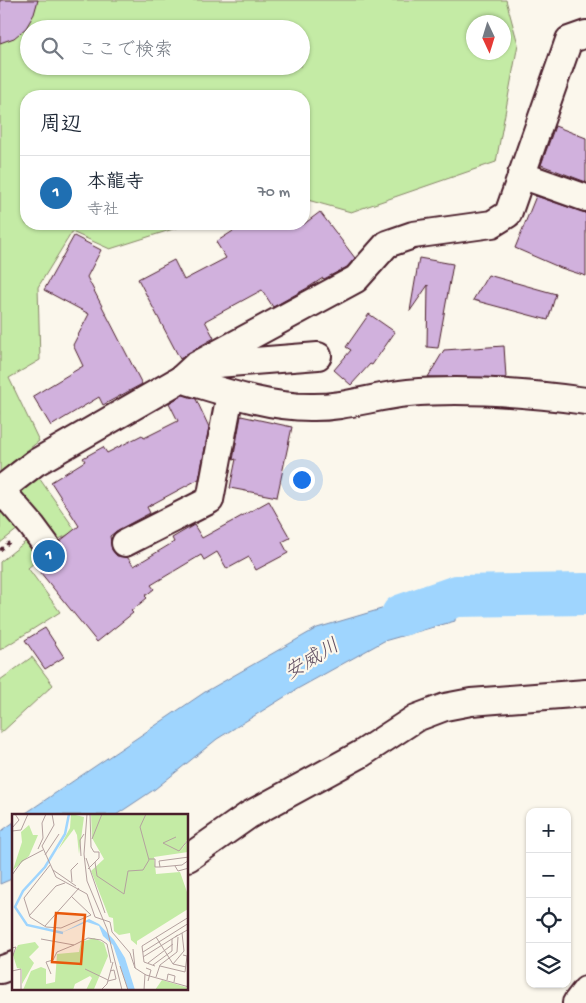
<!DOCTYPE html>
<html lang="ja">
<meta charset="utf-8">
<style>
body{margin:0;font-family:"Gochi Hand","Klee One",sans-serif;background:#f6f6f7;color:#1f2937}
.controls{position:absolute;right:15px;bottom:15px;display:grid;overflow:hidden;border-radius:10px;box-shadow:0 1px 4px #0004}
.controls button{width:45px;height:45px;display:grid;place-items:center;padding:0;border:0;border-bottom:1px solid #e0e1e3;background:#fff;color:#1f2937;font:25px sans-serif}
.compass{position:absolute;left:466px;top:15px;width:45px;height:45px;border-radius:50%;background:#fff;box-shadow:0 1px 4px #0004;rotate:176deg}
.you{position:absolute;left:301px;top:479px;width:18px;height:18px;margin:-12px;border:4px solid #fff;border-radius:50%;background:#1a73e8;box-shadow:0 0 0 8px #1a73e833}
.badge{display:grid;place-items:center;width:32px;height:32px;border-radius:50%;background:#1f6fb2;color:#fff;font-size:16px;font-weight:700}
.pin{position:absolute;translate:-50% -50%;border:2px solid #fff;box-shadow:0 1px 5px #0006}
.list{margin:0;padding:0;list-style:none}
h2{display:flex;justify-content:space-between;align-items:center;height:65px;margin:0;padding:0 20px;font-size:21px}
h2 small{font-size:16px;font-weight:400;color:#747a83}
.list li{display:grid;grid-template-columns:32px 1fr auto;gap:15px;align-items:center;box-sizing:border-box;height:75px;padding:0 20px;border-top:1px solid #e0e1e3}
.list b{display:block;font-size:19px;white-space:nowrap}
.list p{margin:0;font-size:16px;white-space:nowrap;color:#747a83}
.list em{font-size:16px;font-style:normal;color:#747a83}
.icon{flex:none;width:28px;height:28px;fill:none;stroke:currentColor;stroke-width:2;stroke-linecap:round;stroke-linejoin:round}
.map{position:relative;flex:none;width:586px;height:1003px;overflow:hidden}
.search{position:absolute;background:#fff;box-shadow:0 1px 4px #0004;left:20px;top:20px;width:290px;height:55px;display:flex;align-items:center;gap:12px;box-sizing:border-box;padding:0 18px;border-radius:28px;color:#747a83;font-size:19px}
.panel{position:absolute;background:#fff;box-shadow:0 1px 4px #0004;left:20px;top:90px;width:290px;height:140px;border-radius:20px}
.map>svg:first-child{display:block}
</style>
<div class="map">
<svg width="586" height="1003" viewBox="0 0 586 1003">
<rect width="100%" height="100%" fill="#fbf7ec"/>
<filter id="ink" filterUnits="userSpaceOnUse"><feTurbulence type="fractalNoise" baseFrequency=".02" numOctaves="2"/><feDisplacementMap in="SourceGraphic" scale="10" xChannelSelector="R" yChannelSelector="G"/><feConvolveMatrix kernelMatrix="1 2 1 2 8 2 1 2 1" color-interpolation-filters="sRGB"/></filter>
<g filter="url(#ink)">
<g fill="#c4eba5" stroke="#878568" fill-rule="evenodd">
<path d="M0 0H506L518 44 496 162 351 212 304 199V96H26V224H189L110 249 72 232 38 287 40 360 9 378 39 441 0 472ZM474 22H504V52H474ZM29 29H301V66H29Z"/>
<polygon points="37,475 76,531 59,539 49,538 10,496"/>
<polygon points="0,502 23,525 0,543"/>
<polygon points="29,539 40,558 28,568 60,612 0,650 0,562"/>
<polygon points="32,657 53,685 0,734 0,680"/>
</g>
<g fill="#9fd5fe" stroke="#7d8caa">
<polygon points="449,589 457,596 455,621 384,641 299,688 217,739 155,789 116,815 23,815 205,692 317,628"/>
<polygon points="14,822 14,878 0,884 0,832"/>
</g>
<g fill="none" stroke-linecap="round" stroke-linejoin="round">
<polyline stroke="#9fd5fe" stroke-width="42" points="402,615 457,596 586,594"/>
</g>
<g fill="#d1b1dd" stroke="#4a1f2b">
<polygon points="0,0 38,0 34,14 26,28 14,38 0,43"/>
<polygon points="555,126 586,138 586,182 541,165"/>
<polygon points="536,196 586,213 586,276 561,268 515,248"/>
<polygon points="320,212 355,258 347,267 324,279 323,278 309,287 273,307 262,290 205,321 214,338 188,353 180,359 138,279 174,260 184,280 226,258 216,242 244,224 304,224"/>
<polygon points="74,236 101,250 87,277 142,384 103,405 99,397 51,426 33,396 83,366 73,345 89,314 44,290"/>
<polygon points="419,258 453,264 438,348 427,347 428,285 410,311"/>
<polygon points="488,275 556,294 548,320 473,300"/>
<polygon points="369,314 395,332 372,365 370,364 351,385 334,370 351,350 346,347"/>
<polygon points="504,346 506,378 428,377 444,350"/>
<polygon points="183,395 196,399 209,427 199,479 147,507 150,513 118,530 110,536 112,550 117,556 127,557 134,566 174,542 172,538 194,525 202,538 269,501 290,538 282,542 288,553 256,570 249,557 227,569 217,552 204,560 201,555 151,585 154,589 145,596 147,598 131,611 133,613 97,642 36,567 46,560 55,557 60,551 60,541 79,526 51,482 85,461 83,458 103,447 107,453 142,435 144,438 178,421 169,403"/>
<polygon points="241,416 292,427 277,497 230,488 236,459 233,460"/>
<polygon points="45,628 64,657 45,669 25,640"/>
</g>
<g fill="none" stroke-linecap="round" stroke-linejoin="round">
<defs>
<g id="street">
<polyline points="521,175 586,198"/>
<polyline points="205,365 318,356"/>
<polyline points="181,379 195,366 356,279 387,244 413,235 492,224 508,214 569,40 586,34"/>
<path d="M0 490 35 463 181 379C221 391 268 407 310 407 344 408 375 396 408 393 467 388 527 393 586 401"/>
<polyline points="1,490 32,526 46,545"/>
<polyline points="125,543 210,500 230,394"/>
<polyline points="188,858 249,815 361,754 416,718 445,707 471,702 586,693"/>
<polyline points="0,970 14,965"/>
<polyline points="576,1003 586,990"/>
</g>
</defs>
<use href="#street" stroke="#4a1f2b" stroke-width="30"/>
<polyline stroke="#4a1f2b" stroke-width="3" stroke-dasharray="4 4" stroke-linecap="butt" points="0,550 11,541"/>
<use href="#street" stroke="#fbf7ec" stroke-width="26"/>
</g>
</g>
<g text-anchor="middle" stroke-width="4.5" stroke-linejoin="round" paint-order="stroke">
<g font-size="20" font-style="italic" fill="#5f4c60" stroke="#fbf7ec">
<text transform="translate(311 658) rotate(-31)" y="7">安威川</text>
</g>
</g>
<g transform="translate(12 814)">
<rect width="176" height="176" fill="#fbf7ec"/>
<path d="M59 0 72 3 67 40 65 21 62 15 46 36 58 14ZM79 0H176V24L169 37 176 26V38L142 43 144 60 168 58 175 78 176 95 125 127V131L119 126 118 119 107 121 102 117 101 104 97 103 79 57 92 45 80 24ZM17 11 21 21H26L17 42 1 56 10 28 9 18ZM82 124 92 129 96 142 82 175 74 176 80 164 78 162 63 170 61 176H11L19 157 29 153 34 155V170L43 168 45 140 67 138 69 128ZM23 128 27 133 17 143 22 149 10 170V155L5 154 1 141 6 131ZM150 166 177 174 176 176H143Z" fill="#c4eba5"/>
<path d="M77 105 87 110 102 126 113 144 123 176H116L101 131 91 122 87 112 75 108 49 119Z" fill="#9fd5fe"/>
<path fill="none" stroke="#9fd5fe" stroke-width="2.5" d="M51 119 15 111 3 93 11 77 33 53 53 20 57 0"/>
<path fill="none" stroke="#b4a19f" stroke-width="1" d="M40 0 42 11 30 32 44 63 75 80 83 103 98 108 100 118 118 139 123 154 134 161 177 173M75 0 72 40 75 67 95 115 110 176M0 14 7 6 3 0M0 17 9 16 16 0M164 23 151 29 167 37 177 25M80 25 90 0M26 35 31 24 30 9 34 0M33 41 47 20M69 42 68 26 72 20M177 43 147 47 148 53 170 51 177 46M74 44 93 99M137 45H143V53H148M83 48 85 62 112 80 116 57 131 56 137 46 128 13 134 0M38 51 12 84 18 103 34 113 49 114 79 101M163 52 166 57 177 54M76 55 87 44V38H82L79 33 78 0M41 56 64 72M0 61 10 47 31 36M60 68 59 56 66 49M59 82 79 101M17 102 44 72 53 69M33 112 67 74M166 121 163 123 177 115M144 123 161 150 174 153M29 125 62 131 76 124 89 126 95 130 99 149M0 134 4 133 0 144M121 135 123 154M131 138 177 109M131 143 163 123M136 149 161 130M161 150 172 137 170 119M141 151 160 137V125M108 152 116 176M143 152 132 148 130 132 177 103M148 152 173 158 175 142 171 141M134 154 139 156 136 167M73 155 96 166M0 157 9 155V176M39 160 34 148 41 146 45 138 62 131M144 163 148 151 165 138 166 123M155 166 156 160 163 162 162 168M96 167 104 165 102 156 98 157M89 176 95 170 101 148M132 176 133 160"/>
<path fill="#e8590c" fill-opacity="0.15" stroke="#e8590c" stroke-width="2.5" d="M44 99 73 101 69 150 40 148Z"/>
<rect width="176" height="176" fill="none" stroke="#4a1f2b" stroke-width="2.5"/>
</g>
</svg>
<div class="controls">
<button>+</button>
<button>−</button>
<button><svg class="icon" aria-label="locate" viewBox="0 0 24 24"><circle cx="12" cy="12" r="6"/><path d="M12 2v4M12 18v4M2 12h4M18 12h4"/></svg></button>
<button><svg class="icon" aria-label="layers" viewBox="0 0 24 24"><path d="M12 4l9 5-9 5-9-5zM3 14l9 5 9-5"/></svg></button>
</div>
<svg class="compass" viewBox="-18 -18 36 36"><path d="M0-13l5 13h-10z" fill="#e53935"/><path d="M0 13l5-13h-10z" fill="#747a83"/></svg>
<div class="you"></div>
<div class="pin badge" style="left:49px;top:556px">1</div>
<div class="search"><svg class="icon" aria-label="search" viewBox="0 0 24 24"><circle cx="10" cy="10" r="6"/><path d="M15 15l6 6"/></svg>ここで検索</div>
<section class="panel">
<h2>周辺<small></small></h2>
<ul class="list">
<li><span class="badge">1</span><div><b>本龍寺</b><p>寺社</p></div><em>70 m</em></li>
</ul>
</section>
</div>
